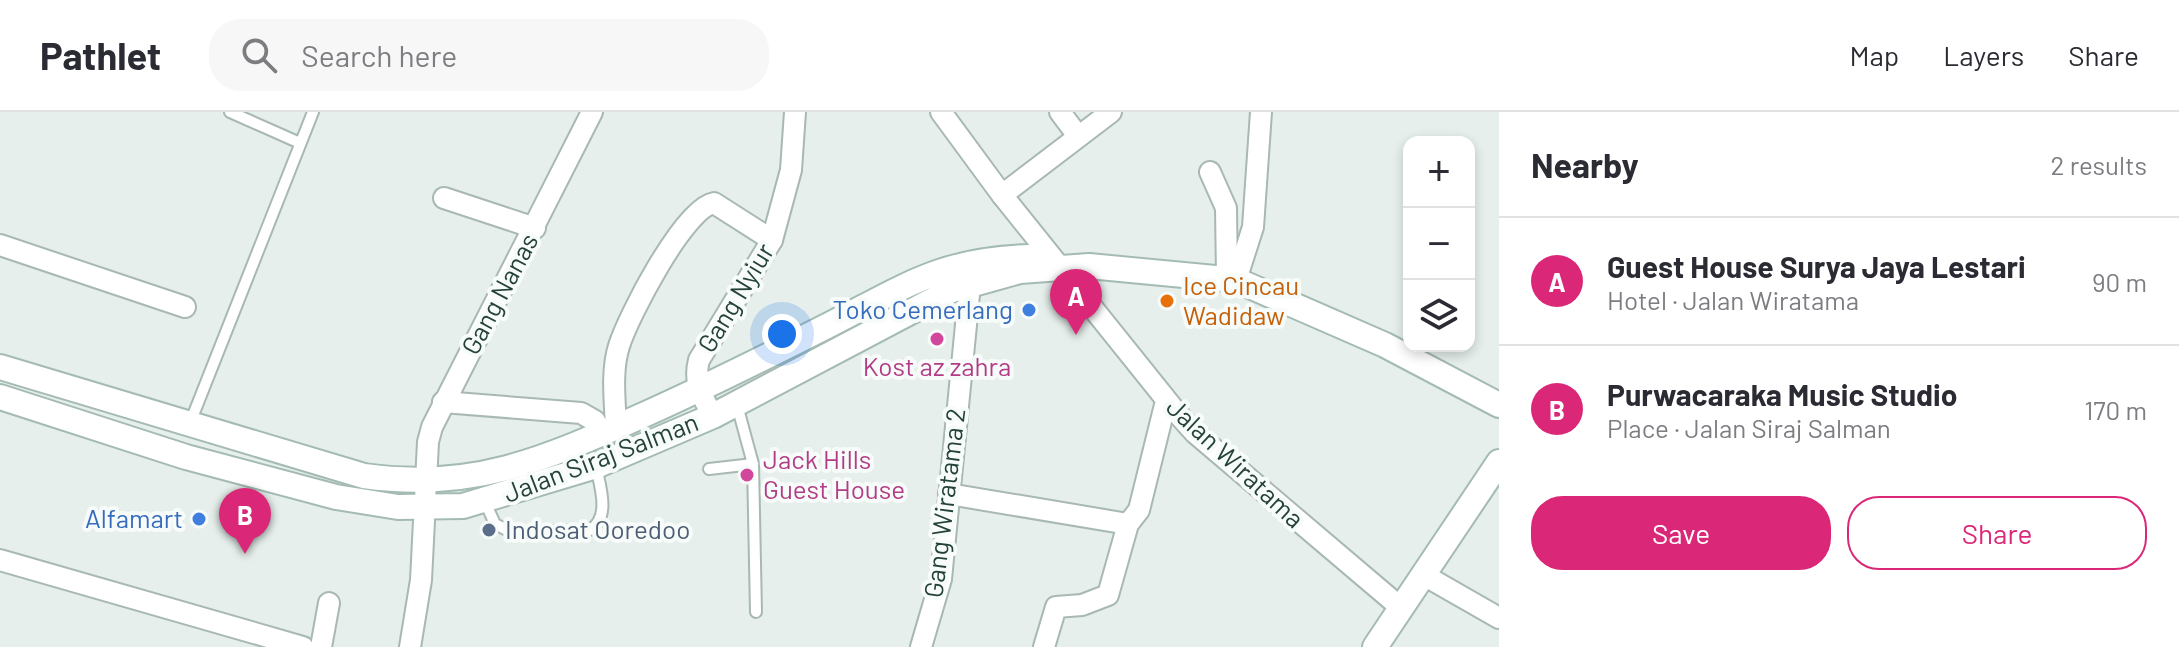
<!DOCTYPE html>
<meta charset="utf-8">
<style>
body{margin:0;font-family:Barlow,sans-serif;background:#f7f7f7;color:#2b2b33}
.controls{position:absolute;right:24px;top:24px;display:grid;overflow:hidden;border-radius:16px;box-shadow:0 4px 12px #0003}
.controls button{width:72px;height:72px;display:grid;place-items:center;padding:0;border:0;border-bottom:2px solid #e1e1e2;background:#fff;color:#2b2b33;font:40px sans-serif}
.you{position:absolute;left:782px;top:222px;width:28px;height:28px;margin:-20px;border:6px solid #fff;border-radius:50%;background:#1a73e8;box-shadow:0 0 0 12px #1a73e833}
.badge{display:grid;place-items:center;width:52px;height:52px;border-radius:50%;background:#db2777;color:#fff;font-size:26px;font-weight:700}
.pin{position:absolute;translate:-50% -66px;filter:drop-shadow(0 2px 4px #0008)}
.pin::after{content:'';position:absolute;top:42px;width:28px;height:24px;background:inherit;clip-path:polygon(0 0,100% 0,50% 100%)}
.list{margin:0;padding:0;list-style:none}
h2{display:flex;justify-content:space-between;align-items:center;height:104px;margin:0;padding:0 32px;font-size:34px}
h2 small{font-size:26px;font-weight:400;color:#7c7c81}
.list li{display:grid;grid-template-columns:52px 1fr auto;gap:24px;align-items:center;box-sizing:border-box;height:128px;padding:0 32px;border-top:2px solid #e1e1e2}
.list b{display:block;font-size:30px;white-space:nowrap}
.list p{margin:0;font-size:26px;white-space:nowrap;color:#7c7c81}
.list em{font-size:26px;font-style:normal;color:#7c7c81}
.actions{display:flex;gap:16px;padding:24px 32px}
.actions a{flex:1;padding:18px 0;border:2px solid #db2777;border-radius:32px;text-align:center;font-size:28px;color:#db2777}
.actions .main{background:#db2777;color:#fff}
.icon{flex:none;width:44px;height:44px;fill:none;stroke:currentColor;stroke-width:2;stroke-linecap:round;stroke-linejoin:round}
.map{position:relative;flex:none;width:1499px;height:535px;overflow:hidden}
header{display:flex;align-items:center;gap:48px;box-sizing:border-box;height:112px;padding:0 40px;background:#fff;border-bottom:2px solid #e1e1e2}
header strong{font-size:38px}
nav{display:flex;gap:44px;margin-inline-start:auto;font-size:28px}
.search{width:560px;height:72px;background:#f7f7f7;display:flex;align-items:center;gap:20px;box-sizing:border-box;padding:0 28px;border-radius:32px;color:#7c7c81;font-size:30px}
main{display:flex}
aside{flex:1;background:#fff}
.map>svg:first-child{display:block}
</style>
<header>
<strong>Pathlet</strong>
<div class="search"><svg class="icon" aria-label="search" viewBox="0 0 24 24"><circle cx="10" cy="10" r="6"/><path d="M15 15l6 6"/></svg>Search here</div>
<nav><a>Map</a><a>Layers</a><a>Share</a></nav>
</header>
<main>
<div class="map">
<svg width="1499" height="535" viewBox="0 0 1499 535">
<rect width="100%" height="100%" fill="#e6efeb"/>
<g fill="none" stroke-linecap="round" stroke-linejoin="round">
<defs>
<g id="lane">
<polyline points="230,0 300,31"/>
<polyline points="737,293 753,352 756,500"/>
<polyline points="190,311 313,0"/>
<polyline points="709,357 753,352"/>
<path d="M485 390 495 412 511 420 590 418C611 405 600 375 596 354"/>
</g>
<g id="street">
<polyline points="941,0 1002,83 1177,301 1195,321 1400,495"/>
<polyline points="1060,0 1078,24"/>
<polyline points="1210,60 1226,96 1227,165"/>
<polyline points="1002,83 1111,0"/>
<polyline points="444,86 535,116"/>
<polyline points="0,133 185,195"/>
<polyline points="1236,168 1253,115 1261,0"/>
<polyline points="443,290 581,301 595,309 601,322"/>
<path d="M713 304C702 284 693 271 699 248L772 128 791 58 795 0"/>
<path d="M616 315C615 290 611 259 619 234 628 205 684 96 714 91L772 128"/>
<polyline points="949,382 1128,412 1139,398 1166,289"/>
<polyline points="0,448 303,535"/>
<polyline points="1422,462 1499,506"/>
<polyline points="321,535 329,491"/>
<polyline points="410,535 421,468 428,330 432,315 592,0"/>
<polyline points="921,535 941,467 971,162"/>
<polyline points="1044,535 1056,495 1082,493 1108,483 1128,412"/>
</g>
<g id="secondary">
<path d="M0 255 364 364C472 379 543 348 639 305 704 276 768 244 831 212 906 174 942 147 1031 145"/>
<polyline points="0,285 186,345 336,385 398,395 463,394 596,354 713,304 952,178 1020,159 1089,154 1236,168 1385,233 1499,293"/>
<polyline points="1375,535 1499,350"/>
</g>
</defs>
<use href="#lane" stroke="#a8b8b2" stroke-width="14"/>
<use href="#street" stroke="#a8b8b2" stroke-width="24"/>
<use href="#secondary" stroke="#a4bbb3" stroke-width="28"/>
<use href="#lane" stroke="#fff" stroke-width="10"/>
<use href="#street" stroke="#fff" stroke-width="20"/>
<use href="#secondary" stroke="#fff" stroke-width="24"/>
</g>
<circle fill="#e8710a" stroke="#f7fbf9" stroke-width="3" cx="1167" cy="189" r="8"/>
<g fill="#3f7fe0" stroke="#f7fbf9" stroke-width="3">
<circle cx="1029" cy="198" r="8"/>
<circle cx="199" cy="407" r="8"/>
</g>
<g fill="#d1479c" stroke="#f7fbf9" stroke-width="3">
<circle cx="937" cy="227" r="8"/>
<circle cx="747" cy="363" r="8"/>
</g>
<circle fill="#5c6f8a" stroke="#f7fbf9" stroke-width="3" cx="489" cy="418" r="8"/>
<g text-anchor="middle" stroke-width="8" stroke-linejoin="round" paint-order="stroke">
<g font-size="26" fill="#c56008" stroke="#f7fbf9" text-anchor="start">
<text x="1183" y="183">Ice Cincau<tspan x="1183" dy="30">Wadidaw</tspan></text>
</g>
<g font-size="26" fill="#24423a" stroke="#f7fbf9">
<text transform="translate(500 182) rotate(-62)" y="9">Gang Nanas</text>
<text transform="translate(736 186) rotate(-59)" y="9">Gang Nyiur</text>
<text transform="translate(601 346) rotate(-21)" y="9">Jalan Siraj Salman</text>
<text transform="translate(1235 351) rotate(43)" y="9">Jalan Wiratama</text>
<text transform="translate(945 391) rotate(-83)" y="9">Gang Wiratama 2</text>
</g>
<g font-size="26" fill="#366cbe" stroke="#f7fbf9" text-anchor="end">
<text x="1013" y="207">Toko Cemerlang</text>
<text x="183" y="416">Alfamart</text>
</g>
<g font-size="26" fill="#b23c85" stroke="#f7fbf9">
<text x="937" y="264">Kost az zahra</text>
<text x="763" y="357" text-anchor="start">Jack Hills<tspan x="763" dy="30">Guest House</tspan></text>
</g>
<g font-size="26" fill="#4e5e75" stroke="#f7fbf9" text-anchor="start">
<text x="505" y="427">Indosat Ooredoo</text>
</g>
</g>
</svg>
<div class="controls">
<button>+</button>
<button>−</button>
<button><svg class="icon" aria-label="layers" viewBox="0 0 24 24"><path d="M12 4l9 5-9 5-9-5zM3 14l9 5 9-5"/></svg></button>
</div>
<div class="you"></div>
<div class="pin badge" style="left:1076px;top:223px">A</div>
<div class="pin badge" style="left:245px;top:442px">B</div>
</div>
<aside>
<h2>Nearby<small>2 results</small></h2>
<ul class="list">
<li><span class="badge">A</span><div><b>Guest House Surya Jaya Lestari</b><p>Hotel · Jalan Wiratama</p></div><em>90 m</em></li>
<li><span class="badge">B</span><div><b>Purwacaraka Music Studio</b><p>Place · Jalan Siraj Salman</p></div><em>170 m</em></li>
</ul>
<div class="actions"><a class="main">Save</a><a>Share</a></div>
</aside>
</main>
